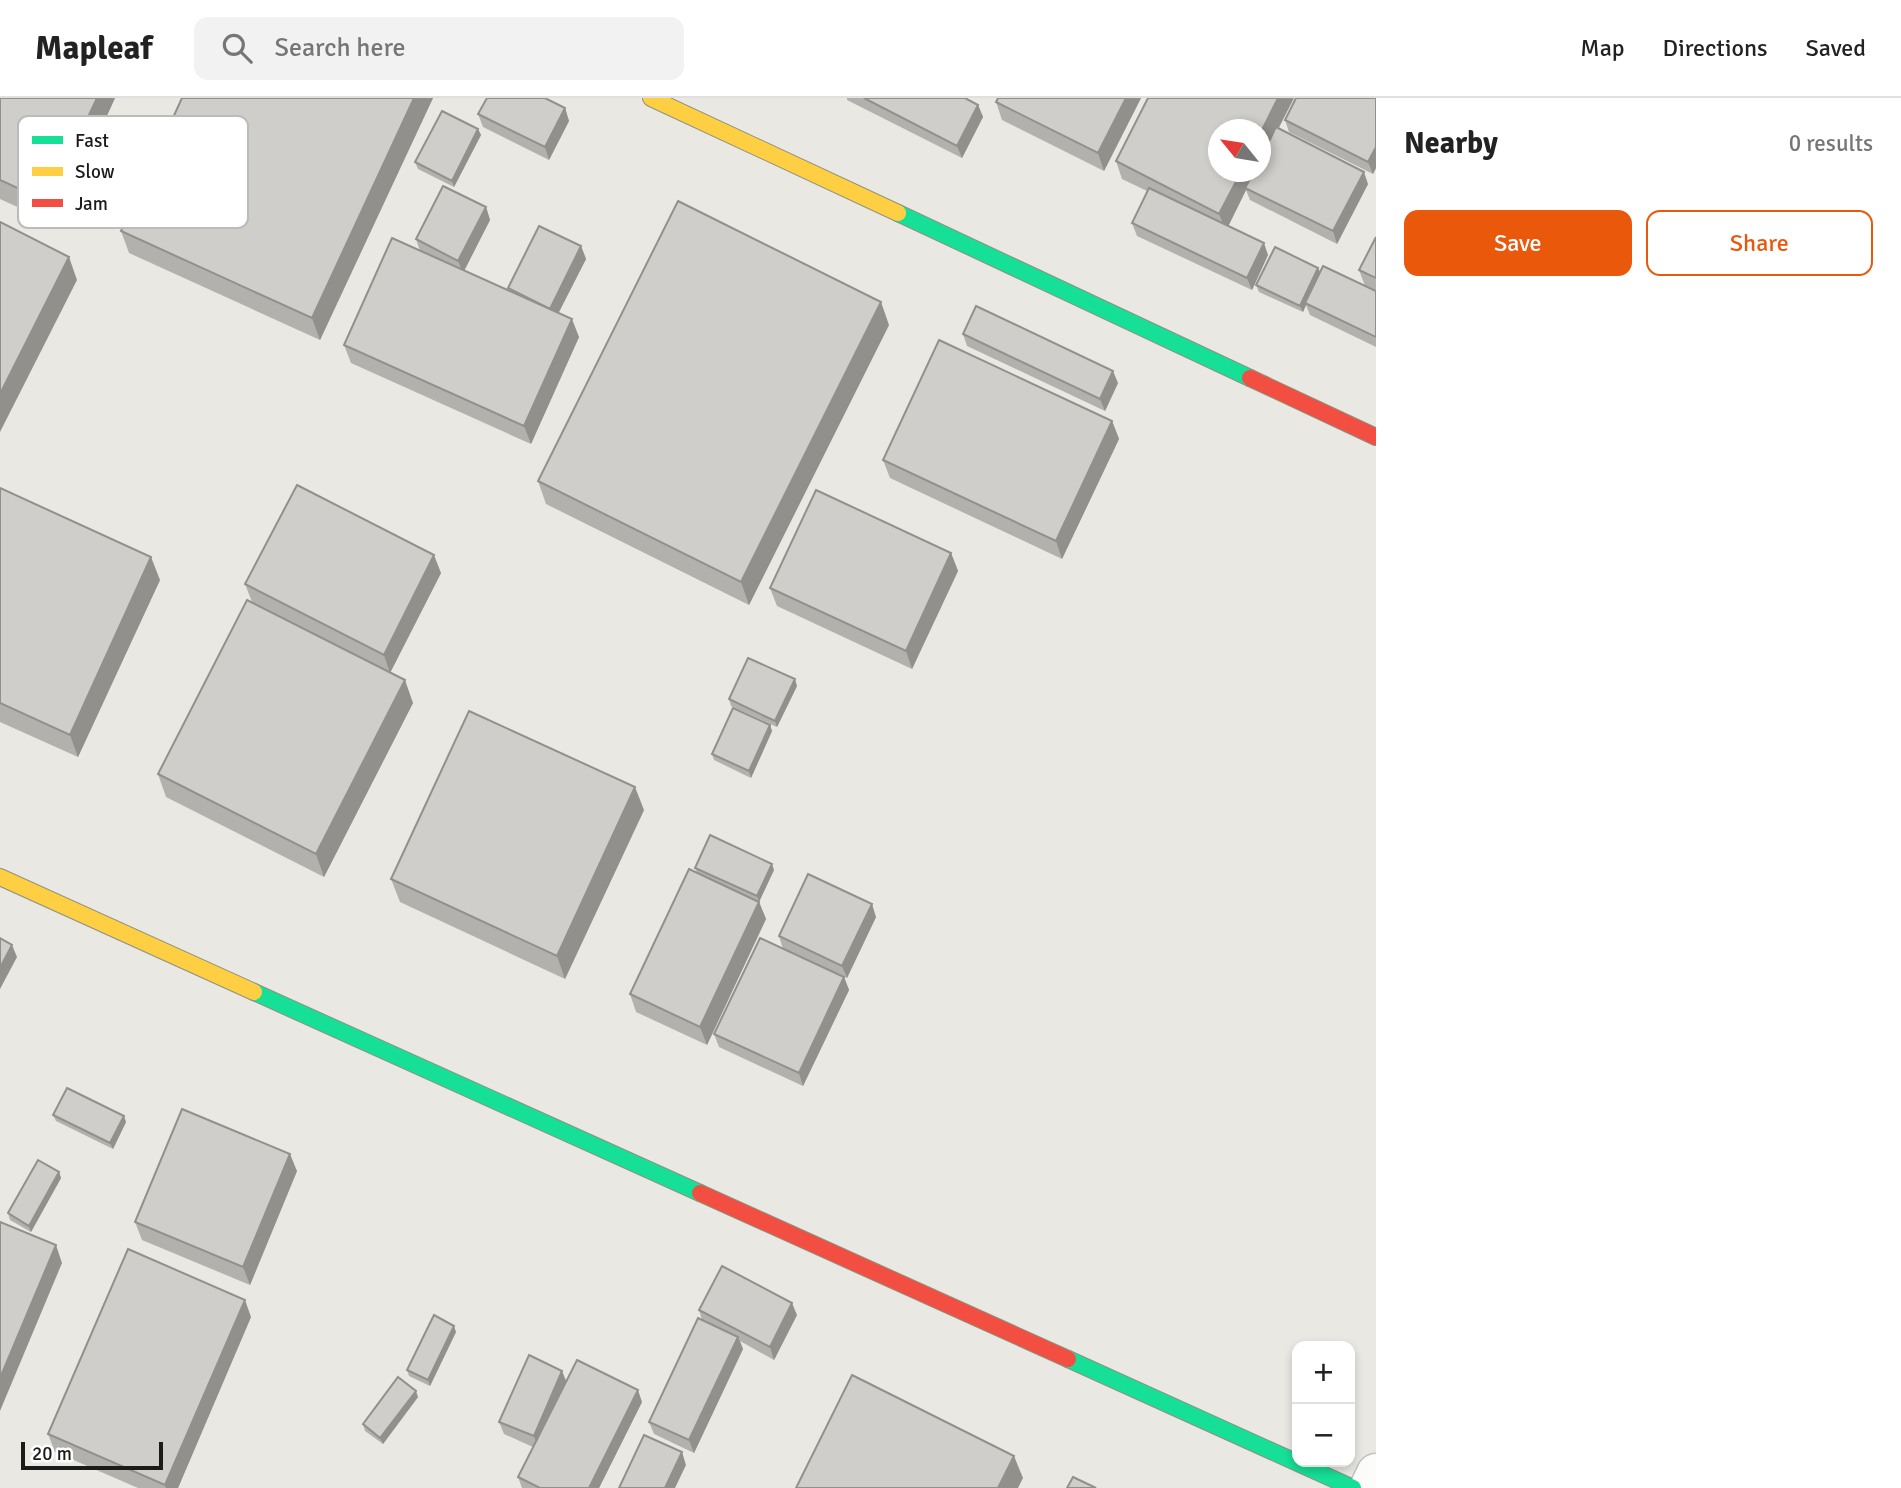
<!DOCTYPE html>
<meta charset="utf-8">
<style>
body{margin:0;font-family:Signika,sans-serif;background:#f2f2f2;color:#222}
.controls{position:absolute;right:21px;bottom:21px;display:grid;overflow:hidden;border-radius:14px;box-shadow:0 4px 10px #0003}
.controls button{width:63px;height:63px;display:grid;place-items:center;padding:0;border:0;border-bottom:2px solid #e0e0e0;background:#fff;color:#222;font:35px sans-serif}
.compass{position:absolute;left:1208px;top:21px;width:63px;height:63px;border-radius:50%;background:#fff;box-shadow:0 4px 10px #0003;rotate:300deg}
.scale{position:absolute;left:21px;bottom:18px;width:142px;box-sizing:border-box;padding-left:7px;border:4px solid #1b1b1b;border-top:0;font-size:19px;line-height:24px;white-space:nowrap;color:#1b1b1b;-webkit-text-stroke:5px #fff;paint-order:stroke}
.list{margin:0;padding:0;list-style:none}
h2{display:flex;justify-content:space-between;align-items:center;height:91px;margin:0;padding:0 28px;font-size:30px}
h2 small{font-size:23px;font-weight:400;color:#767676}
.actions{display:flex;gap:14px;padding:21px 28px}
.actions a{flex:1;padding:16px 0;border:2px solid #ea580c;border-radius:14px;text-align:center;font-size:24px;color:#ea580c}
.actions .main{background:#ea580c;color:#fff}
.icon{flex:none;width:38px;height:38px;fill:none;stroke:currentColor;stroke-width:2;stroke-linecap:round;stroke-linejoin:round}
.map{position:relative;flex:none;width:1376px;height:1390px;overflow:hidden}
header{display:flex;align-items:center;gap:42px;box-sizing:border-box;height:98px;padding:0 35px;background:#fff;border-bottom:2px solid #e0e0e0}
header strong{font-size:33px}
nav{display:flex;gap:38px;margin-inline-start:auto;font-size:24px}
.search{width:490px;height:63px;background:#f2f2f2;display:flex;align-items:center;gap:18px;box-sizing:border-box;padding:0 24px;border-radius:14px;color:#767676;font-size:26px}
main{display:flex}
aside{flex:1;background:#fff}
.map>svg:first-child{display:block}
</style>
<header>
<strong>Mapleaf</strong>
<div class="search"><svg class="icon" aria-label="search" viewBox="0 0 24 24"><circle cx="10" cy="10" r="6"/><path d="M15 15l6 6"/></svg>Search here</div>
<nav><a>Map</a><a>Directions</a><a>Saved</a></nav>
</header>
<main>
<div class="map">
<svg width="1376" height="1390" viewBox="0 0 1376 1390">
<rect width="100%" height="100%" fill="#e9e8e3"/>
<g fill="none" stroke-linecap="round" stroke-linejoin="round">
<defs>
<polyline id="street" points="1369,1390 1376,1375"/>
<g id="fast">
<polyline points="898,115 1250,280"/>
<polyline points="254,894 700,1095"/>
<polyline points="1068,1261 1353,1390"/>
</g>
<g id="slow">
<polyline points="651,0 898,115"/>
<polyline points="0,779 254,894"/>
</g>
<g id="jam">
<polyline points="1250,280 1376,339"/>
<polyline points="700,1095 1068,1261"/>
</g>
</defs>
<use href="#street" stroke="#c2c2bf" stroke-width="41"/>
<use href="#fast" stroke="#8e917d" stroke-width="18"/>
<use href="#slow" stroke="#8e917d" stroke-width="18"/>
<use href="#jam" stroke="#8e917d" stroke-width="18"/>
<use href="#street" stroke="#fcfcfb" stroke-width="38"/>
<use href="#fast" stroke="#16e098" stroke-width="16"/>
<use href="#slow" stroke="#ffcf43" stroke-width="16"/>
<use href="#jam" stroke="#f24e42" stroke-width="16"/>
</g>
<g fill="#b3b1ae">
<polygon points="0,0 115,0 57,127 0,101"/>
<polygon points="182,0 433,0 320,242 129,155 121,133"/>
<polygon points="847,0 965,0 978,7 983,19 962,60 847,2"/>
<polygon points="998,0 1141,0 1104,73 1002,22 996,4"/>
<polygon points="1376,0 1376,70 1373,76 1289,34 1285,22"/>
<polygon points="565,10 569,23 549,62 483,29 478,16"/>
<polygon points="1278,30 1368,86 1337,146 1250,102 1246,92 1228,128 1268,157 1252,192 1137,138 1132,125 1147,93 1122,81 1116,63"/>
<polygon points="478,31 481,37 454,89 418,71 415,64"/>
<polygon points="486,109 490,122 464,173 509,193 508,190 581,148 586,161 558,215 579,239 531,346 351,265 344,247 420,153 416,141"/>
<polygon points="1376,139 1376,249 1310,217 1306,207 1303,214 1259,194 1256,187 1318,170 1320,174 1365,188 1359,172"/>
<polygon points="889,227 749,507 546,406 538,383"/>
<polygon points="963,236 1118,285 1105,313 967,248"/>
<polygon points="1112,323 1119,341 1062,461 890,380 883,362"/>
<polygon points="0,390 160,482 78,659 0,624"/>
<polygon points="951,455 958,473 912,571 777,508 770,490"/>
<polygon points="441,475 390,575 413,605 324,779 166,699 158,676 252,504 245,486"/>
<polygon points="797,588 777,629 731,608 729,601"/>
<polygon points="770,627 772,633 751,680 714,662 712,656"/>
<polygon points="644,712 565,881 400,804 391,781"/>
<polygon points="695,770 774,772 759,804 766,821 707,947 636,914 630,896 697,774"/>
<polygon points="876,819 847,880 783,851 779,838"/>
<polygon points="844,879 849,892 803,988 719,949 714,936"/>
<polygon points="53,1017 126,1024 113,1051 56,1023"/>
<polygon points="297,1073 250,1187 142,1142 135,1124"/>
<polygon points="59,1074 61,1080 31,1134 10,1122 8,1115"/>
<polygon points="699,1212 797,1217 774,1262 740,1243 743,1251 694,1355 654,1336 649,1324 702,1222"/>
<polygon points="251,1219 178,1390 138,1390 55,1354 48,1336"/>
<polygon points="456,1234 430,1288 409,1278 407,1272"/>
<polygon points="566,1283 642,1304 599,1390 522,1390 518,1379 533,1349 504,1336 499,1324"/>
<polygon points="418,1299 383,1346 365,1333 363,1326"/>
</g>
<g fill="#92908d">
<polygon points="97,0 115,0 57,127 48,104"/>
<polygon points="414,0 433,0 320,242 312,220"/>
<polygon points="1126,0 1141,0 1104,73 1098,55"/>
<polygon points="1278,0 1294,0 1261,65 1261,34"/>
<polygon points="978,7 983,19 962,60 957,48"/>
<polygon points="565,10 569,23 549,62 545,49"/>
<polygon points="478,31 481,37 454,89 452,83"/>
<polygon points="1376,49 1376,70 1373,76 1368,64"/>
<polygon points="1241,74 1256,74 1245,90 1246,92 1226,133 1219,116"/>
<polygon points="1364,74 1368,86 1337,146 1333,133"/>
<polygon points="486,109 490,122 463,175 458,163"/>
<polygon points="1264,145 1268,157 1252,192 1247,180"/>
<polygon points="581,148 586,161 554,224 549,211"/>
<polygon points="69,159 77,182 0,334 0,296"/>
<polygon points="1318,170 1321,176 1305,205 1306,207 1303,214 1300,208"/>
<polygon points="881,204 889,227 749,507 741,484"/>
<polygon points="572,221 579,239 531,346 524,328"/>
<polygon points="1113,273 1118,285 1105,313 1100,301"/>
<polygon points="1112,323 1119,341 1062,461 1056,443"/>
<polygon points="951,455 958,473 912,571 906,553"/>
<polygon points="434,457 441,475 390,575 384,557"/>
<polygon points="151,459 160,482 78,659 70,637"/>
<polygon points="795,581 797,588 777,629 775,623"/>
<polygon points="405,582 413,605 324,779 316,756"/>
<polygon points="770,627 772,633 751,680 749,673"/>
<polygon points="635,689 644,712 565,881 557,858"/>
<polygon points="772,766 774,772 759,804 766,821 707,947 700,929 759,804 757,798"/>
<polygon points="872,806 876,819 847,880 842,868"/>
<polygon points="12,847 17,859 0,891 0,870"/>
<polygon points="844,879 849,892 803,988 799,975"/>
<polygon points="124,1018 126,1024 113,1051 110,1045"/>
<polygon points="290,1056 297,1073 250,1187 243,1169"/>
<polygon points="59,1074 61,1080 31,1134 29,1128"/>
<polygon points="56,1147 62,1165 0,1313 0,1280"/>
<polygon points="245,1202 251,1219 178,1390 166,1390 165,1387"/>
<polygon points="792,1205 797,1217 774,1262 770,1249"/>
<polygon points="454,1228 456,1234 430,1288 428,1282"/>
<polygon points="738,1239 743,1251 694,1355 689,1342"/>
<polygon points="562,1273 567,1285 538,1351 534,1338"/>
<polygon points="638,1292 642,1304 599,1390 589,1390"/>
<polygon points="416,1293 418,1299 383,1346 380,1340"/>
<polygon points="682,1354 686,1367 675,1390 665,1390"/>
<polygon points="1014,1358 1023,1380 1018,1390 998,1390"/>
</g>
<g fill="#d0ceca" stroke="#92908d" stroke-width="2">
<polygon points="0,0 97,0 48,104 0,82"/>
<polygon points="182,0 414,0 312,220 121,133"/>
<polygon points="487,0 545,0 565,10 545,49 478,16"/>
<polygon points="864,0 965,0 978,7 957,48"/>
<polygon points="998,0 1126,0 1098,55 996,4"/>
<polygon points="1148,0 1278,0 1261,34 1261,32 1219,32 1219,74 1241,74 1219,116 1116,63"/>
<polygon points="1296,0 1376,0 1376,49 1368,64 1285,22"/>
<polygon points="442,13 478,31 452,83 415,64"/>
<polygon points="1276,29 1364,74 1333,133 1245,90 1254,74 1261,74 1261,60"/>
<polygon points="443,88 486,109 458,163 416,141"/>
<polygon points="1149,90 1264,145 1247,180 1132,125"/>
<polygon points="678,103 881,204 741,484 538,383"/>
<polygon points="0,124 69,159 0,296"/>
<polygon points="539,128 581,148 550,211 508,190"/>
<polygon points="1376,139 1376,180 1359,172"/>
<polygon points="392,140 572,221 524,328 344,247"/>
<polygon points="1275,149 1318,170 1300,208 1256,187"/>
<polygon points="1323,168 1376,193 1376,239 1305,205"/>
<polygon points="976,208 1113,273 1100,301 963,236"/>
<polygon points="939,242 1112,323 1056,443 883,362"/>
<polygon points="297,387 434,457 384,557 245,486"/>
<polygon points="0,390 151,459 70,637 0,605"/>
<polygon points="816,392 951,455 906,553 770,490"/>
<polygon points="247,502 405,582 316,756 158,676"/>
<polygon points="748,560 795,581 775,623 729,601"/>
<polygon points="733,610 770,627 749,673 712,656"/>
<polygon points="469,613 635,689 557,858 391,781"/>
<polygon points="710,737 772,766 757,798 695,770"/>
<polygon points="689,771 759,804 700,929 630,896"/>
<polygon points="808,776 872,806 842,868 779,838"/>
<polygon points="0,840 12,847 0,870"/>
<polygon points="760,840 844,879 799,975 714,936"/>
<polygon points="67,990 124,1018 110,1045 53,1017"/>
<polygon points="182,1011 290,1056 243,1169 135,1124"/>
<polygon points="38,1062 59,1074 29,1128 8,1115"/>
<polygon points="0,1124 56,1147 0,1280"/>
<polygon points="128,1151 245,1202 165,1387 48,1336"/>
<polygon points="722,1168 792,1205 770,1249 699,1212"/>
<polygon points="434,1217 454,1228 428,1282 407,1272"/>
<polygon points="698,1220 738,1239 689,1342 649,1324"/>
<polygon points="529,1257 562,1273 534,1338 499,1324"/>
<polygon points="577,1262 638,1292 589,1390 540,1390 518,1379"/>
<polygon points="852,1277 1014,1358 998,1390 796,1390"/>
<polygon points="398,1279 416,1293 380,1340 363,1326"/>
<polygon points="644,1337 682,1354 665,1390 619,1390"/>
<polygon points="1073,1379 1096,1390 1067,1390"/>
</g>
<rect x="18" y="18" width="230" height="112" rx="10" fill="#fff" stroke="#bbb" stroke-width="2"/>
<rect x="32" y="38" width="31" height="8" fill="#16e098"/>
<rect x="32" y="69" width="31" height="9" fill="#ffcf43"/>
<rect x="32" y="101" width="31" height="8" fill="#f24e42"/>
<g font-size="19" fill="#1b1b1b">
<text x="75" y="49">Fast</text>
<text x="75" y="80">Slow</text>
<text x="75" y="112">Jam</text>
</g>
</svg>
<div class="controls">
<button>+</button>
<button>−</button>
</div>
<svg class="compass" viewBox="-18 -18 36 36"><path d="M0-13l5 13h-10z" fill="#e53935"/><path d="M0 13l5-13h-10z" fill="#767676"/></svg>
<div class="scale">20 m</div>
</div>
<aside>
<h2>Nearby<small>0 results</small></h2>
<ul class="list">
</ul>
<div class="actions"><a class="main">Save</a><a>Share</a></div>
</aside>
</main>
